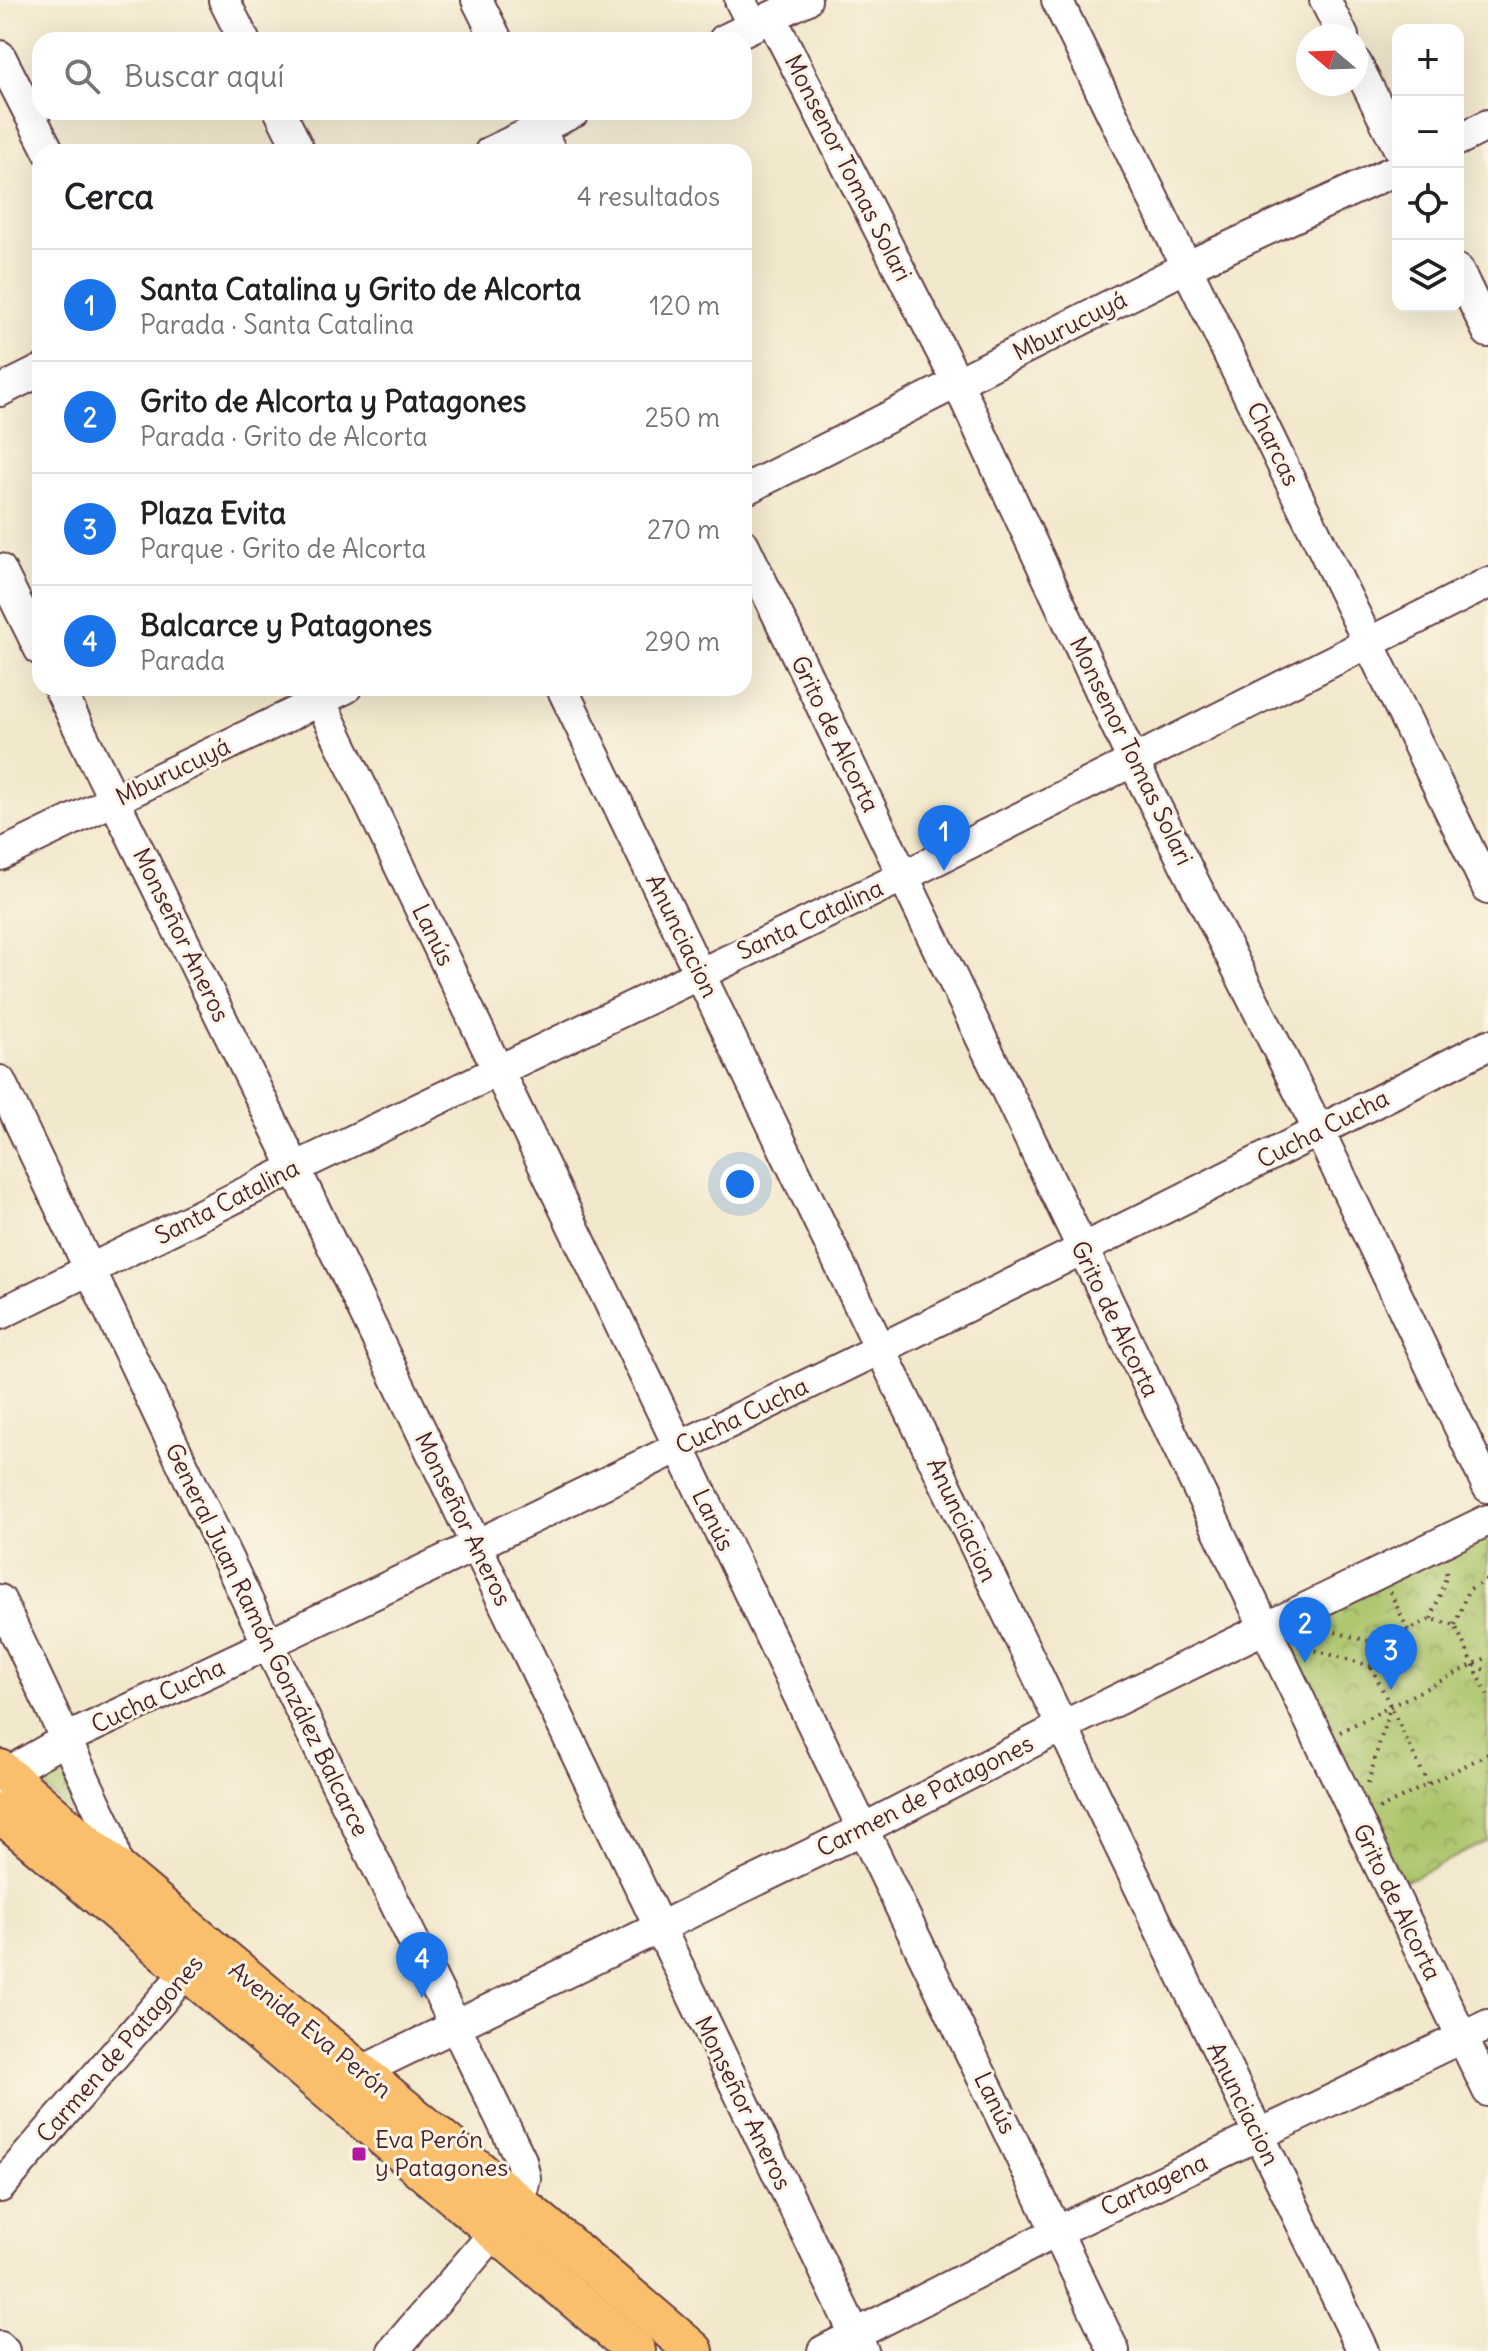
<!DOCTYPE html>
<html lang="es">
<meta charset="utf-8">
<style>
body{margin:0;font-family:Delius,sans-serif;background:#f6f6f6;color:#202124}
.controls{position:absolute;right:24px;top:24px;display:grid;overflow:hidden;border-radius:16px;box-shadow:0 8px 32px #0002}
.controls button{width:72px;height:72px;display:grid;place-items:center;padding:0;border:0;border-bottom:2px solid #e0e0e0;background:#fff;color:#202124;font:40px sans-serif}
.compass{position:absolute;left:1296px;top:24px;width:72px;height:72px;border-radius:50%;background:#fff;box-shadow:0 8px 32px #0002;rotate:289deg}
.you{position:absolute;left:740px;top:1184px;width:28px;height:28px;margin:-20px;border:6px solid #fff;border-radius:50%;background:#1a73e8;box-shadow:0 0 0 12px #1a73e833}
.badge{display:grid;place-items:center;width:52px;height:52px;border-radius:50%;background:#1a73e8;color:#fff;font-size:26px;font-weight:700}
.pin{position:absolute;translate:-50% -66px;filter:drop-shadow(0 2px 4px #0008)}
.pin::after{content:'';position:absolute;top:42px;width:28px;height:24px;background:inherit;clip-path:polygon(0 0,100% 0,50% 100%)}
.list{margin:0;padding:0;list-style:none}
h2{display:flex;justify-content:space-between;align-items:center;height:104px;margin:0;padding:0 32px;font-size:34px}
h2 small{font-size:26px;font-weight:400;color:#757577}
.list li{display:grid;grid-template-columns:52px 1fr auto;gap:24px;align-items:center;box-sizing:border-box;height:112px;padding:0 32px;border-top:2px solid #e0e0e0}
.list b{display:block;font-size:30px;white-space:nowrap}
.list p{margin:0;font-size:26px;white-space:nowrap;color:#757577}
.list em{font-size:26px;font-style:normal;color:#757577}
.icon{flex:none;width:44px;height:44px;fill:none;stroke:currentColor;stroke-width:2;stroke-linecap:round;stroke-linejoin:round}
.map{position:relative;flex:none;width:1488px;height:2351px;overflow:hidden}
.search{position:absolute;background:#fff;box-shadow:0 8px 32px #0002;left:32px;top:32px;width:720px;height:88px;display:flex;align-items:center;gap:20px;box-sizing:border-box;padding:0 28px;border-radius:24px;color:#757577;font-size:30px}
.panel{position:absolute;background:#fff;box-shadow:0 8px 32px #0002;left:32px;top:144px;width:720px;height:552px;border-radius:24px}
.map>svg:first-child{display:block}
</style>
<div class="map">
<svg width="1488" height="2351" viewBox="0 0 1488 2351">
<defs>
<pattern id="park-crowns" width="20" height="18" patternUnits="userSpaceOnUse" patternTransform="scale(2)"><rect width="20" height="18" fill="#aac469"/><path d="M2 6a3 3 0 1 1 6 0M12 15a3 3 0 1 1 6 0" fill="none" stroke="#8c9f57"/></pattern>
</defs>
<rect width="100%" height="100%" fill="#fcf5e5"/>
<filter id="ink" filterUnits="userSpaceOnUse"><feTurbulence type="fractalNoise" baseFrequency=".0125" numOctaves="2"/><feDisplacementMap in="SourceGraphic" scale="16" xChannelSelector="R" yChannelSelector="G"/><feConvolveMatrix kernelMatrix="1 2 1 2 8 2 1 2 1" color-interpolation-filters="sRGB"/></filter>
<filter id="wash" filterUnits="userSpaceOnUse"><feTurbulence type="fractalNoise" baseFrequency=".006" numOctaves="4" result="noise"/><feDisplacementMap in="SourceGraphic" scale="32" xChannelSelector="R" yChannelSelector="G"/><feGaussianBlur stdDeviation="1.8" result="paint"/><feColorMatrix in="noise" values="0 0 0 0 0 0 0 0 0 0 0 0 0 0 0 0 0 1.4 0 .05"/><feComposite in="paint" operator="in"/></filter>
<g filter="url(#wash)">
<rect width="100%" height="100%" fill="#f2e8cc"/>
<g fill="url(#park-crowns)" stroke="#7a724a" stroke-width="2">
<polygon points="1488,1520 1488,1841 1392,1888 1265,1630"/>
<polygon points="56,1759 83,1809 75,1817 32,1776"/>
</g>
</g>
<g filter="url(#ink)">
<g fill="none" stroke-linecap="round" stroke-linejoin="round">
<defs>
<g id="minor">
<polyline points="224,0 244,40"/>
<polyline points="477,0 497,40"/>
<polyline points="740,0 753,26"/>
<polyline points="1057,0 1488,889"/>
<polyline points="1325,0 1343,36"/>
<polyline points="771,17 958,384 1132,759 1319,1131 1488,1487"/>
<polyline points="724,40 806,0"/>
<polyline points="0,56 49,152"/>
<polyline points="1356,63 1398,147"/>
<polyline points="280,112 300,152"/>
<polyline points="532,112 551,152"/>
<polyline points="1458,140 1488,125"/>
<polyline points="490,152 574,112"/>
<polyline points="1458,270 1488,332"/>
<polyline points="0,391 40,371"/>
<polyline points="744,490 1188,266 1398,169"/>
<polyline points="744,545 1488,2091"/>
<polyline points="0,569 40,650"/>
<polyline points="59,688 295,1168 863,2351"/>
<polyline points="314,688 1114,2351"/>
<polyline points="562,688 1363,2351"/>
<polyline points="0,855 346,688"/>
<polyline points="0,1081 268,1644 521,2160 525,2178 520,2201"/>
<polyline points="0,1314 295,1168 904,876 1488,583"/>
<polyline points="0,1600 109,1831 118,1871"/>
<path d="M0 1789 17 1767 68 1738C545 1515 1019 1284 1488 1045"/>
<polyline points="360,2072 863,1829 1061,1727 1488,1520"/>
<polyline points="0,2187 200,1956"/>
<polyline points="0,2347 4,2351"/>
<polyline points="393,2351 496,2231"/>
<polyline points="823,2351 1056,2232 1488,2025"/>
</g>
<g id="major">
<path d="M0 1769C228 1967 465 2154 694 2351"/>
<polyline points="0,1813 636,2351"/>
</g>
</defs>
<use href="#minor" stroke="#633d43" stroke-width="34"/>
<use href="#major" stroke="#633d43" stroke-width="42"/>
<g stroke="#633d43" stroke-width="4" stroke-dasharray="2 6" stroke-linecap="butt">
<polyline points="1390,1592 1408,1630"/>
<polyline points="1431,1619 1447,1575 1445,1568"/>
<polyline points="1455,1625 1468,1590 1488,1579"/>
<polyline points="1320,1628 1380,1644"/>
<polyline points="1300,1646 1371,1666"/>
<polyline points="1475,1665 1488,1672"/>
<polyline points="1340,1732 1488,1657"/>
<polyline points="1368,1783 1390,1707"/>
<polyline points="1428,1784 1371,1666 1380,1644 1431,1619 1455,1625 1488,1696"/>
<polyline points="1379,1809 1488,1754"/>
</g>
<use href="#minor" stroke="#fff" stroke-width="30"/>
<use href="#major" stroke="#f9bf6d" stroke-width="38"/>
</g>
</g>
<rect fill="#b5179e" stroke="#fcf5e5" stroke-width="3" x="351" y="2146" width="16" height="16" rx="4"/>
<g text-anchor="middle" stroke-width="6" stroke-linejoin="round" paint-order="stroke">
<g font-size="24" fill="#4a1f2b" stroke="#fcf5e5">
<text transform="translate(848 168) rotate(63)" y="8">Monsenor Tomas Solari</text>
<text transform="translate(1070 326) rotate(-27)" y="8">Mburucuyá</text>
<text transform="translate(1273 444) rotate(64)" y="8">Charcas</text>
<text transform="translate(835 734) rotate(64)" y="8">Grito de Alcorta</text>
<text transform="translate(1131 751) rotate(64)" y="8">Monsenor Tomas Solari</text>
<text transform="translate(173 772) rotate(-26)" y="8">Mburucuyá</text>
<text transform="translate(810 920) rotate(-25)" y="8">Santa Catalina</text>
<text transform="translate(181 935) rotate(64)" y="8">Monseñor Aneros</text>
<text transform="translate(433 935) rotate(64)" y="8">Lanús</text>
<text transform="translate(682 936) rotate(64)" y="8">Anunciacion</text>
<text transform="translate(1323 1129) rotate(-27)" y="8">Cucha Cucha</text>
<text transform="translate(227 1202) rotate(-27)" y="8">Santa Catalina</text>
<text transform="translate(1115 1319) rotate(64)" y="8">Grito de Alcorta</text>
<text transform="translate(742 1416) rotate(-26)" y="8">Cucha Cucha</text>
<text transform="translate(463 1519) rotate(64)" y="8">Monseñor Aneros</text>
<text transform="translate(713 1520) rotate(64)" y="8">Lanús</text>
<text transform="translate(962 1520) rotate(65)" y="8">Anunciacion</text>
<text transform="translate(267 1640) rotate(64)" y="8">General Juan Ramón González Balcarce</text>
<text transform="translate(158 1696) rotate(-25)" y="8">Cucha Cucha</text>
<text transform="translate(925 1796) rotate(-27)" y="8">Carmen de Patagones</text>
<text transform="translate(1397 1902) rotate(64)" y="8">Grito de Alcorta</text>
<text transform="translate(310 2030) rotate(39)" y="8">Avenida Eva Perón</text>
<text transform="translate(120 2049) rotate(-49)" y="8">Carmen de Patagones</text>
<text transform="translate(743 2103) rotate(64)" y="8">Monseñor Aneros</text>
<text transform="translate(995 2103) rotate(64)" y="8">Lanús</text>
<text transform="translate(1243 2104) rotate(64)" y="8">Anunciacion</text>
<text transform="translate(1154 2185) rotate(-25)" y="8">Cartagena</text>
</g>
<g font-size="24" fill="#4a1f2b" stroke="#fcf5e5" text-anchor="start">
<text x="375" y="2148">Eva Perón<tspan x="375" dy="28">y Patagones</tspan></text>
</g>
</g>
</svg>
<div class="controls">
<button>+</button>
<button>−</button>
<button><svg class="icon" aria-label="locate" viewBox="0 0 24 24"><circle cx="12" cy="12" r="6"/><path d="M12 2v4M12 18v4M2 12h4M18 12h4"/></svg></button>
<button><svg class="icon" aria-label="layers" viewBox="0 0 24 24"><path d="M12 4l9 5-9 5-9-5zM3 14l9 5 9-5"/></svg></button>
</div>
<svg class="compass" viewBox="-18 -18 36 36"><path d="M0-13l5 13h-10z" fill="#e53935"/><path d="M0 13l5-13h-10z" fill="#757577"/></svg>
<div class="you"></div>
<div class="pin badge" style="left:944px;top:871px">1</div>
<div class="pin badge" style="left:1305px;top:1663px">2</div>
<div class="pin badge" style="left:1391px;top:1690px">3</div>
<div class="pin badge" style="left:422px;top:1998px">4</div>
<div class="search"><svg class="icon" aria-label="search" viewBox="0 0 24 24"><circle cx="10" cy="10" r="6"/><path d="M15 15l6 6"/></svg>Buscar aquí</div>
<section class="panel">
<h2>Cerca<small>4 resultados</small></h2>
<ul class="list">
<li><span class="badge">1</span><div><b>Santa Catalina y Grito de Alcorta</b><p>Parada · Santa Catalina</p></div><em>120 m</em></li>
<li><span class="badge">2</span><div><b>Grito de Alcorta y Patagones</b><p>Parada · Grito de Alcorta</p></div><em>250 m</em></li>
<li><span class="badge">3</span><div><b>Plaza Evita</b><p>Parque · Grito de Alcorta</p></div><em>270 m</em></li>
<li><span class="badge">4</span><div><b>Balcarce y Patagones</b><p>Parada</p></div><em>290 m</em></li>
</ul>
</section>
</div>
